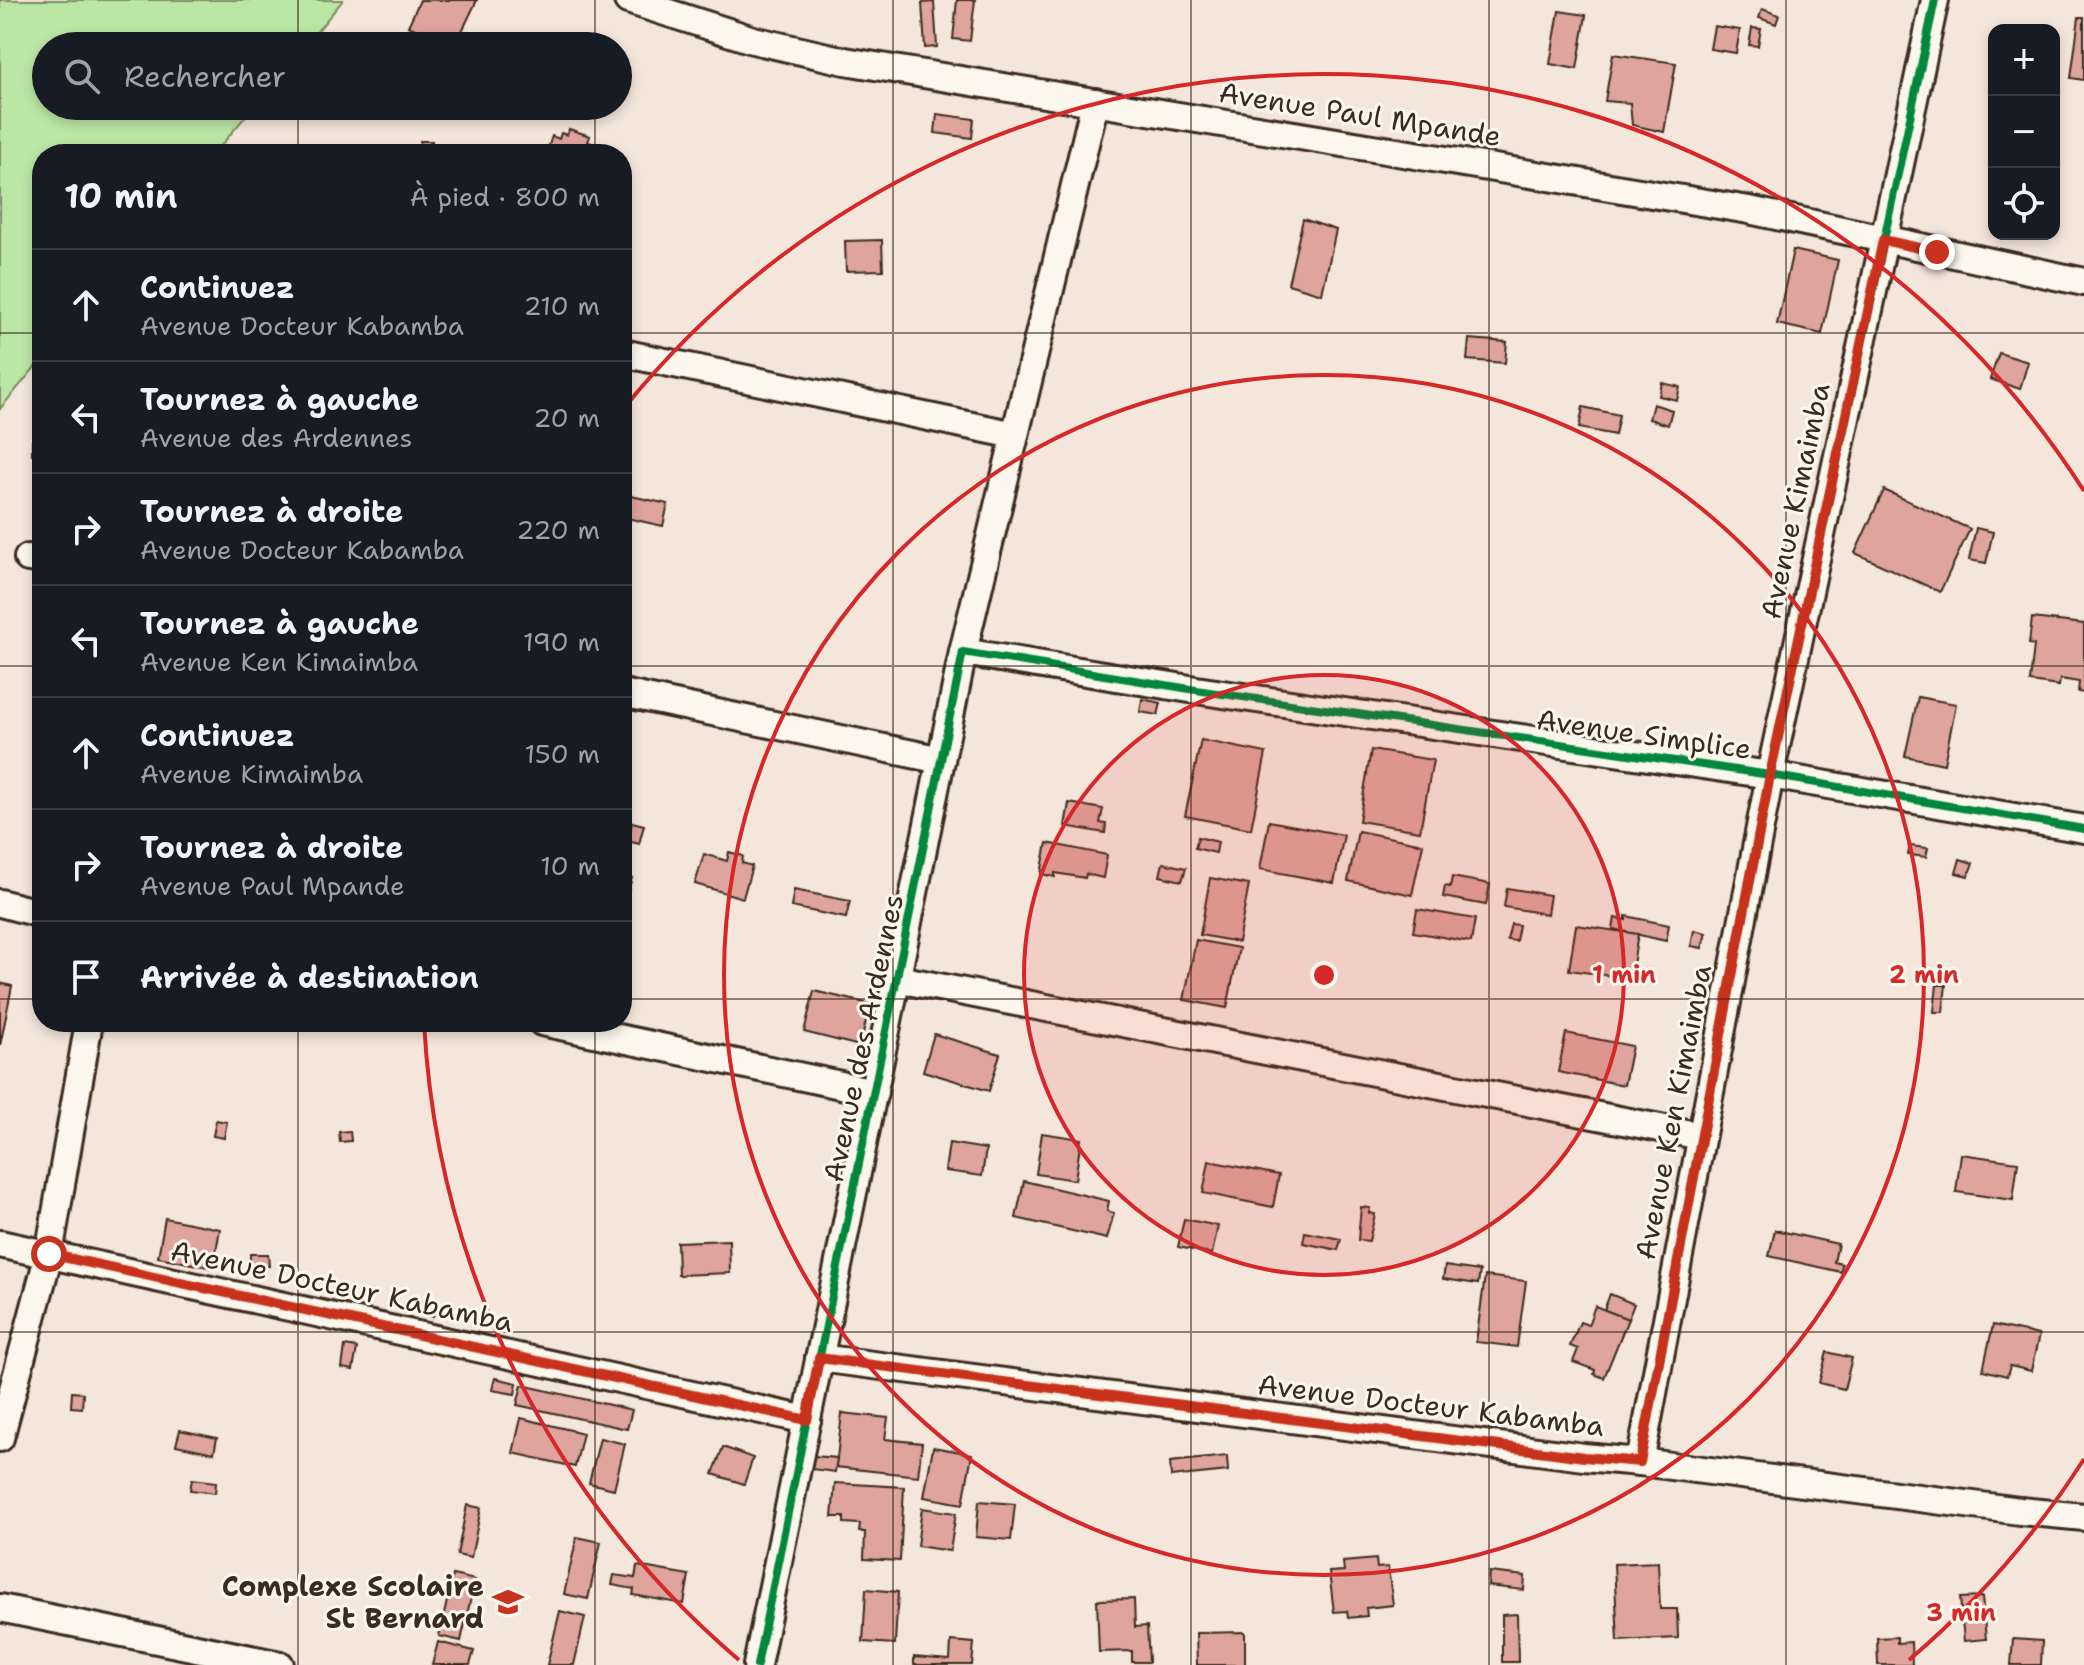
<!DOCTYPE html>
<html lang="fr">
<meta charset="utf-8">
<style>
body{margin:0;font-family:"Shantell Sans",sans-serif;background:#20242c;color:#f1f3f6}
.controls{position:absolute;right:24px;top:24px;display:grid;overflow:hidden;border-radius:16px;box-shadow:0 4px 12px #0003}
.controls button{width:72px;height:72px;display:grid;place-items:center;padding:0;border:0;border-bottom:2px solid #363941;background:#171b24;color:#f1f3f6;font:40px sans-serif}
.stop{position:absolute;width:24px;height:24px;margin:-18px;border:6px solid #c8321e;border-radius:50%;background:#fff}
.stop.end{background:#c8321e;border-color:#fff;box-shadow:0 2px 8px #0008}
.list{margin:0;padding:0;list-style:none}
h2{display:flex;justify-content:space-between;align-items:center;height:104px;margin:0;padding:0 32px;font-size:34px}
h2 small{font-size:26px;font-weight:400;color:#9ea1a6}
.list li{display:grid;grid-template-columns:52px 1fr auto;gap:24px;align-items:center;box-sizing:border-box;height:112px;padding:0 32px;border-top:2px solid #363941}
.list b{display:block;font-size:30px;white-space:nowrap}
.list p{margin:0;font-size:26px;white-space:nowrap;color:#9ea1a6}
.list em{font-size:26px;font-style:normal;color:#9ea1a6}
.icon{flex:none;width:44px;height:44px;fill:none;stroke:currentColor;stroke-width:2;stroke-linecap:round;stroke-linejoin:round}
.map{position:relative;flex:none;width:2084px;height:1665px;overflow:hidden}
.search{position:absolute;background:#171b24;box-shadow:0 4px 12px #0003;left:32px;top:32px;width:600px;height:88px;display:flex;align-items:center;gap:20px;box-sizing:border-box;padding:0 28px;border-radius:44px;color:#9ea1a6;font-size:30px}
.panel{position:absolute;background:#171b24;box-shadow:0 4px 12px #0003;left:32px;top:144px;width:600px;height:888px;border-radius:32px}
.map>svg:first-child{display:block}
</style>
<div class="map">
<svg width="2084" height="1665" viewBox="0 0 2084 1665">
<rect width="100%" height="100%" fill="#f5e6dc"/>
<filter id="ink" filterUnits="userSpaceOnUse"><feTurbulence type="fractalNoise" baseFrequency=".0125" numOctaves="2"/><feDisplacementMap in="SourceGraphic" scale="16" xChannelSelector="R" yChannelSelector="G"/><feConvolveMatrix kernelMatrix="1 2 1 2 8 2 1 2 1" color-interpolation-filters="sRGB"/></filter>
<g filter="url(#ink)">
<polygon fill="#bbe7a5" stroke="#7b8862" stroke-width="2" points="0,0 343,0 305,46 46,46 46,106 254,106 214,154 42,154 42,359 0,409"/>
<g fill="#dea49d" stroke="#3b2a1e" stroke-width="2">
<polygon points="420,0 477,0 455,46 408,26"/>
<polygon points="957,0 975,0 970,41 953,39"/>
<polygon points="934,2 937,47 925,48 922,3"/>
<polygon points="1762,9 1779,15 1776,24 1759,18"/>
<polygon points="1559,11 1586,15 1577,69 1550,64"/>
<polygon points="2079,17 2084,17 2084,80 2071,78"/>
<polygon points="1714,26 1740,30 1736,53 1710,49"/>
<polygon points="1752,28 1761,29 1758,46 1749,45"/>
<polygon points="1613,54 1676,63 1664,132 1632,125 1630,103 1605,101"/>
<polygon points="937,114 974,119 972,138 935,133"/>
<polygon points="569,129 590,136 588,142 605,147 602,154 565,154 548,148 552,136 559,139 561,133 567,135"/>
<rect x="420" y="141" width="12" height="13"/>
<polygon points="1303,219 1336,230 1322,294 1288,284"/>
<polygon points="882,240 883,270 846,271 845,241"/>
<polygon points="1793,250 1838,260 1822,334 1777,324"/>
<polygon points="1469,339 1507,342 1505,363 1467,360"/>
<polygon points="1999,353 2028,362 2020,389 1990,379"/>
<polygon points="1662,383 1680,387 1677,400 1659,396"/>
<polygon points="1653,404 1672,410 1668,425 1649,419"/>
<polygon points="1583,407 1619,415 1615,435 1579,428"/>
<rect x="32" y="441" width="10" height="13"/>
<polygon points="1884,490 1970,529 1940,592 1855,553"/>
<polygon points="622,494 668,504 663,526 622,517"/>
<polygon points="1976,528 1993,532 1986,563 1969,560"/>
<polygon points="2032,618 2084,624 2084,693 2078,692 2079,682 2060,679 2059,686 2030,682 2034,645 2029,644"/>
<polygon points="1918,697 1956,704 1944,764 1905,756"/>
<polygon points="1142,699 1161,703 1158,715 1140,712"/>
<polygon points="622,723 628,724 622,750"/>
<polygon points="1201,740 1266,753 1251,829 1185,816"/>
<polygon points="1371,750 1433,760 1420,831 1359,821"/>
<polygon points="1069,803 1103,809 1100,823 1106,824 1105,833 1065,826"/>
<polygon points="1269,821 1344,835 1334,883 1260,869"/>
<polygon points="632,822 644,825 639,844 628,841"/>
<polygon points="1358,831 1423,844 1412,895 1348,881"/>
<polygon points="1198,837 1218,842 1216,853 1195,848"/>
<polygon points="1047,843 1107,855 1103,878 1086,874 1085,878 1055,873 1055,877 1041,874"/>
<polygon points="1910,846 1928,848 1926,857 1908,855"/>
<polygon points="729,852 743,856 742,863 752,866 743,898 695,884 704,854 727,861"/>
<polygon points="1960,859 1973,863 1968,876 1956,873"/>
<polygon points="1163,863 1186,868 1182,881 1160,876"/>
<polygon points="622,875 632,878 627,894 622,893"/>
<polygon points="1452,877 1490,884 1486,905 1443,897 1445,886 1450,887"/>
<polygon points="1210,878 1249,885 1238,942 1200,935"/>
<polygon points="1507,888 1550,895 1547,914 1504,907"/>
<polygon points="794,890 850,901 846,918 791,907"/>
<polygon points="1417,909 1475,919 1471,942 1413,932"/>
<polygon points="1626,916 1669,925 1666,941 1613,929 1615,918 1626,920"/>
<polygon points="1511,924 1519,925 1516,941 1507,940"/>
<polygon points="1576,925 1638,934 1632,971 1613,968 1611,976 1569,970"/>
<polygon points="1694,930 1706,933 1702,948 1691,946"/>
<polygon points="1196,940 1239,948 1227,1008 1184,1000"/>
<polygon points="0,983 12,986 0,1046"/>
<polygon points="1937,985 1946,985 1943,1012 1934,1012"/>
<polygon points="814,991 870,1004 860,1046 804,1032"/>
<polygon points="1566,1033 1632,1046 1624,1085 1558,1072"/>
<polygon points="934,1034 1000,1054 989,1091 923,1071"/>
<polygon points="216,1120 227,1122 224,1138 213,1136"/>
<polygon points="350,1131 351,1141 340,1142 339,1132"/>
<polygon points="1042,1133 1081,1139 1075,1180 1036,1174"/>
<polygon points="949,1143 986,1149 982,1176 945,1171"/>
<polygon points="1961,1154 2018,1162 2013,1200 1956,1192"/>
<polygon points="1209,1161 1279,1175 1273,1207 1203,1193"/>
<polygon points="1024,1181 1109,1201 1107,1211 1114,1213 1107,1239 1016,1218"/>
<polygon points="1361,1207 1370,1208 1369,1213 1375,1214 1369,1241 1358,1240"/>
<polygon points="165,1218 220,1229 213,1268 158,1257"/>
<polygon points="1184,1219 1218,1226 1212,1254 1178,1247"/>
<polygon points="1775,1230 1838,1244 1834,1262 1842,1264 1841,1272 1769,1256"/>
<polygon points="1305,1232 1341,1239 1338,1250 1303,1243"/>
<polygon points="729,1240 730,1273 678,1275 677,1242"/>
<polygon points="250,1254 268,1254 269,1266 250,1267"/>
<polygon points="1445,1266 1480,1271 1478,1284 1443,1279"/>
<polygon points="1485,1276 1526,1281 1517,1347 1476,1342"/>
<polygon points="1610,1294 1634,1304 1628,1319 1604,1310"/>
<polygon points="422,1301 436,1305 433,1317 419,1313"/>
<polygon points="1595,1306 1628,1319 1604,1378 1594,1374 1595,1370 1573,1362 1578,1349 1570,1346 1580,1322 1588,1325"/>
<polygon points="1993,1325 2039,1335 2031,1371 2010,1366 2007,1376 1983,1370"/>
<polygon points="345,1346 357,1348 353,1370 342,1368"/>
<polygon points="1827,1352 1852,1358 1844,1389 1819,1383"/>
<polygon points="495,1378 517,1383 515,1394 492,1390"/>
<polygon points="522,1385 632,1410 627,1429 517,1405"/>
<polygon points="72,1392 83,1393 82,1408 71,1407"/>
<polygon points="842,1413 888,1418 885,1439 922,1443 918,1476 836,1467"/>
<polygon points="521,1418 583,1433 575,1467 513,1453"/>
<polygon points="180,1430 217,1438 214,1453 176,1445"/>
<polygon points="600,1438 625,1444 614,1489 589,1483"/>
<polygon points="723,1447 753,1458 744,1484 713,1474"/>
<polygon points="933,1447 972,1454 963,1504 924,1497"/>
<polygon points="813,1456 837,1458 835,1472 811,1469"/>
<polygon points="1227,1456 1228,1471 1171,1477 1170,1462"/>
<polygon points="192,1479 216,1482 215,1493 190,1490"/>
<polygon points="835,1483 904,1487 900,1561 864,1559 865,1532 859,1532 860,1524 844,1523 844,1517 832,1517"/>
<polygon points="979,1501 1015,1504 1011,1540 976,1537"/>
<polygon points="467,1505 481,1508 471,1558 457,1555"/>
<polygon points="922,1508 956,1513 950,1551 917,1546"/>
<polygon points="577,1537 601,1542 588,1599 564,1594"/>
<polygon points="1376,1559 1377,1568 1388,1567 1393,1605 1366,1608 1367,1616 1348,1618 1347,1611 1334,1612 1329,1572 1344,1571 1343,1562"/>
<polygon points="1658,1562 1660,1609 1677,1609 1678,1638 1618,1641 1614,1564"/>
<polygon points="637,1566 689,1575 684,1604 633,1595 634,1589 612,1585 614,1575 635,1578"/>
<polygon points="1489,1572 1525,1576 1524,1590 1488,1586"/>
<polygon points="453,1575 475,1580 461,1641 439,1636"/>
<polygon points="866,1589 898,1592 895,1644 863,1642"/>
<polygon points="1982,1597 1986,1639 1964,1641 1960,1598"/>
<polygon points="1134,1599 1135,1627 1147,1626 1149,1662 1132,1662 1132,1651 1099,1652 1097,1600"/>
<polygon points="560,1611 585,1617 574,1665 547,1665"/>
<polygon points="1517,1614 1518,1662 1502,1662 1502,1615"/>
<polygon points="1245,1632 1245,1665 1197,1665 1196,1633"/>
<polygon points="1897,1637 1897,1643 1911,1642 1912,1665 1878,1665 1877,1638"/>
<polygon points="2013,1639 2042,1641 2041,1665 2011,1665"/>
<polygon points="951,1641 974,1643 972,1665 914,1665 914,1657 950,1660"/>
<polygon points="438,1642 474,1651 470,1665 432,1665"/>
</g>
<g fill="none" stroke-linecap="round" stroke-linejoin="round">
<defs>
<g id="minor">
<polyline points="628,0 753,40 845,61 1749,210 2084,282"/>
<polyline points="622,353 1015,435"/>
<polyline points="28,558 42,560"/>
<polyline points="963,652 1095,102"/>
<polyline points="622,693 941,760"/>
<polyline points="0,903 42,914"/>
<polyline points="898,979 1701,1136"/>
<polyline points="542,1022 874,1092"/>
<polyline points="0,1244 807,1420"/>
<polyline points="819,1358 1584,1457 1640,1462 2020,1511 2084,1517"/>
<polyline points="0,1438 49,1254 89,1022"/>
<polyline points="1640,1462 1770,775 1935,0"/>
<polyline points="0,1608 280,1665"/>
<polyline points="757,1665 963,652 1196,690 1770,775 2084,829"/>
</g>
</defs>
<use href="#minor" stroke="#3b2a1e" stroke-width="32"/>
<use href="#minor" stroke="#fbf7ec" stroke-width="26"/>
<defs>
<g id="cycleway">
<polyline points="1640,1462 1770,775 1935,0"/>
<polyline points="757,1665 963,652 1196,690 1770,775 2084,829"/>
</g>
</defs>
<use href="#cycleway" stroke="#fbf7ec" stroke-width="13"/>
<use href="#cycleway" stroke="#00873e" stroke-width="8"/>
</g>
</g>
<g fill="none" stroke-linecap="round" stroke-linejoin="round" filter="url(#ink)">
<polyline stroke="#c8321e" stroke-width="10" points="49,1254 807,1420 819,1358 1584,1457 1640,1462 1770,775 1883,240 1937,252"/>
</g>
<path fill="none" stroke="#3b2a1e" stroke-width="2" stroke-opacity="0.55" d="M298 0V46M595 0V46M893 0V1665M1191 0V1665M1489 0V1665M1786 0V1665M298 106V154M595 106V154M0 333H42M622 333H2084M0 666H42M622 666H2084M0 999H42M622 999H2084M298 1022V1665M595 1022V1665M0 1332H2084"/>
<circle cx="1324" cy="975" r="300" fill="#d62828" fill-opacity=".12"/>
<g fill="none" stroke="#d62828" stroke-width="4">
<circle cx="1324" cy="975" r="300"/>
<circle cx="1324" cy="975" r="600"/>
<path d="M2084 1459A901 901 0 0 1 1909 1660M739 1660A901 901 0 0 1 424 1022M624 408A901 901 0 0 1 2084 491"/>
</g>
<defs>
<symbol id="school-bare" viewBox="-9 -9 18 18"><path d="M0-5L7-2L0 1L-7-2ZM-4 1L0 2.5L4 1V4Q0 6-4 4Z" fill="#c8321e" stroke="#fbf7ec" stroke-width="2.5" paint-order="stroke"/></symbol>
</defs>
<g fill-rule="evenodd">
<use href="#school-bare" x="486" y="1580" width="44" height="44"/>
</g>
<g text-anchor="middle" stroke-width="6" stroke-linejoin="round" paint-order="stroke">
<g font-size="28" fill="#3b2a1e" stroke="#fbf7ec">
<text transform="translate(1360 114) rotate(9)" y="10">Avenue Paul Mpande</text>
<text transform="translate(1795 501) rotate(-78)" y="10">Avenue Kimaimba</text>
<text transform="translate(1644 734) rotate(8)" y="10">Avenue Simplice</text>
<text transform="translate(863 1038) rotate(-78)" y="10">Avenue des Ardennes</text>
<text transform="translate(1673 1112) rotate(-79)" y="10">Avenue Ken Kimaimba</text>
<text transform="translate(342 1286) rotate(12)" y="10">Avenue Docteur Kabamba</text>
<text transform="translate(1431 1405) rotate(7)" y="10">Avenue Docteur Kabamba</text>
</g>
<g font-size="28" font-weight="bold" fill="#3b2a1e" stroke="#fbf7ec" text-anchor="end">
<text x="484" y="1596">Complexe Scolaire<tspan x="484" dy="32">St Bernard</tspan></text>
</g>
</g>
<circle cx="1324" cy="975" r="12" fill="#d62828" stroke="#fbf7ec" stroke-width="4"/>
<g font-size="24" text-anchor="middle" font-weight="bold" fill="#d62828" stroke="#fbf7ec" stroke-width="6" stroke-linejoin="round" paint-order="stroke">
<text x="1624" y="983">1 min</text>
<text x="1924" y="983">2 min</text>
<text x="1961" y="1621">3 min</text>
</g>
</svg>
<div class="controls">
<button>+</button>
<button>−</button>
<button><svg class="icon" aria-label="locate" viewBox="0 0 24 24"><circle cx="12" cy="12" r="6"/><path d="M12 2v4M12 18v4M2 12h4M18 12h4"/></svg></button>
</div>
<div class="stop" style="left:49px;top:1254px"></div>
<div class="stop end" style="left:1937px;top:252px"></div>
<div class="search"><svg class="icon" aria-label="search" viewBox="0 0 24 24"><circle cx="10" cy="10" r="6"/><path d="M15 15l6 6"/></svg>Rechercher</div>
<section class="panel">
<h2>10 min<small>À pied · 800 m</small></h2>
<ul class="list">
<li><svg class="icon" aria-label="ahead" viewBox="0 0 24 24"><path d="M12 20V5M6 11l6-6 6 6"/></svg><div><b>Continuez</b><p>Avenue Docteur Kabamba</p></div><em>210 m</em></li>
<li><svg class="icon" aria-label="left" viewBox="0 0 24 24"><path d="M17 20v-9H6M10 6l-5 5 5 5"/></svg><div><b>Tournez à gauche</b><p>Avenue des Ardennes</p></div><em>20 m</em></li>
<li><svg class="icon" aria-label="right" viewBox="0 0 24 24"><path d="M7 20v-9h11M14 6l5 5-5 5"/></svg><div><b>Tournez à droite</b><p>Avenue Docteur Kabamba</p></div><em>220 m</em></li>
<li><svg class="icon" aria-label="left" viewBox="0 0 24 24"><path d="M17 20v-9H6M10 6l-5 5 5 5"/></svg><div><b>Tournez à gauche</b><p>Avenue Ken Kimaimba</p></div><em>190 m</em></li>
<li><svg class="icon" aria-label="ahead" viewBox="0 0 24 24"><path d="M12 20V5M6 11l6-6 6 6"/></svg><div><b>Continuez</b><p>Avenue Kimaimba</p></div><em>150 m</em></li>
<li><svg class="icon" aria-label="right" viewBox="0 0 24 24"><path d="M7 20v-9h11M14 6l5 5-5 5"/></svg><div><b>Tournez à droite</b><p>Avenue Paul Mpande</p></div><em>10 m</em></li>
<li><svg class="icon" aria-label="arrive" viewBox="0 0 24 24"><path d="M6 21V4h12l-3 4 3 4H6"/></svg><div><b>Arrivée à destination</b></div></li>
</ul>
</section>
</div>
